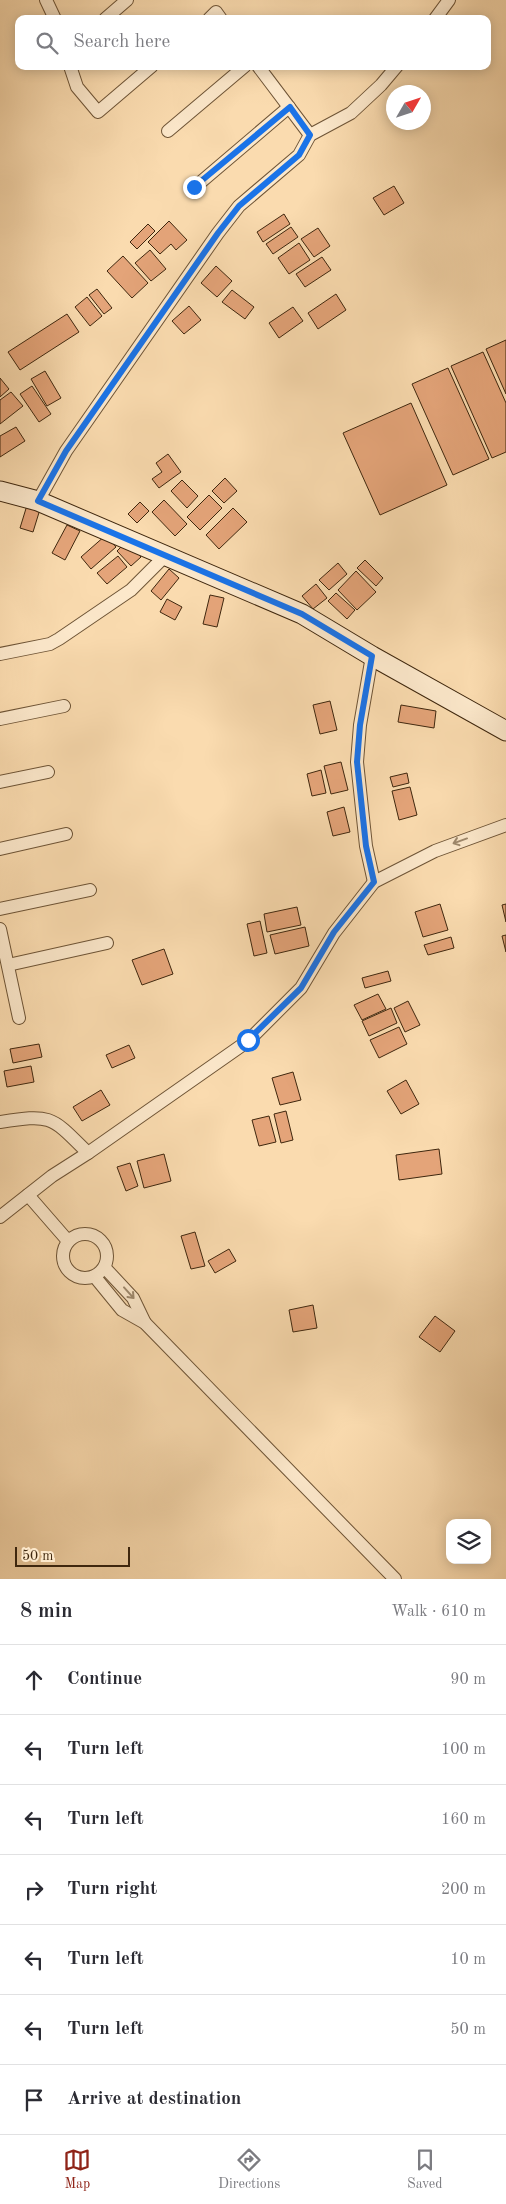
<!DOCTYPE html>
<meta charset="utf-8">
<style>
body{margin:0;font-family:"Old Standard TT",serif;background:#f2f2f3;color:#2b2b33}
.controls{position:absolute;right:15px;bottom:15px;display:grid;overflow:hidden;border-radius:10px;box-shadow:0 2px 12px #0003}
.controls button{width:45px;height:45px;display:grid;place-items:center;padding:0;border:0;border-bottom:1px solid #e1e1e2;background:#fff;color:#2b2b33;font:25px sans-serif}
.compass{position:absolute;left:386px;top:85px;width:45px;height:45px;border-radius:50%;background:#fff;box-shadow:0 2px 12px #0003;rotate:51deg}
.scale{position:absolute;left:15px;bottom:12px;width:115px;box-sizing:border-box;padding-left:5px;border:2px solid #3f270e;border-top:0;font-size:14px;line-height:18px;white-space:nowrap;color:#3f270e;-webkit-text-stroke:4px #fce8cb;paint-order:stroke}
.stop{position:absolute;width:15px;height:15px;margin:-11px;border:4px solid #1a73e8;border-radius:50%;background:#fff}
.stop.end{background:#1a73e8;border-color:#fff;box-shadow:0 1px 5px #0008}
.list{margin:0;padding:0;list-style:none}
h2{display:flex;justify-content:space-between;align-items:center;height:65px;margin:0;padding:0 20px;font-size:21px}
h2 small{font-size:16px;font-weight:400;color:#7c7c81}
.list li{display:grid;grid-template-columns:32px 1fr auto;gap:15px;align-items:center;box-sizing:border-box;height:70px;padding:0 20px;border-top:1px solid #e1e1e2}
.list b{display:block;font-size:19px;white-space:nowrap}
.list em{font-size:16px;font-style:normal;color:#7c7c81}
.icon{flex:none;width:28px;height:28px;fill:none;stroke:currentColor;stroke-width:2;stroke-linecap:round;stroke-linejoin:round}
.map{position:relative;flex:none;width:506px;height:1579px;overflow:hidden}
.search{position:absolute;background:#fff;box-shadow:0 2px 12px #0003;left:15px;right:15px;top:15px;height:55px;display:flex;align-items:center;gap:12px;box-sizing:border-box;padding:0 18px;border-radius:10px;color:#7c7c81;font-size:19px}
.sheet{height:555px;background:#fff}
nav{display:flex;justify-content:space-around;align-items:center;box-sizing:border-box;height:70px;border-top:1px solid #e1e1e2;background:#fff;font-size:14px;color:#7c7c81}
nav a{display:grid;justify-items:center;gap:2px}
nav .on{color:#8f2418}
.map>svg:first-child{display:block}
</style>
<div class="map">
<svg width="506" height="1579" viewBox="0 0 506 1579">
<rect width="100%" height="100%" fill="#fadbaf"/>
<filter id="stains"><feTurbulence type="fractalNoise" baseFrequency=".004" numOctaves="4"/><feColorMatrix values="0 0 0 0 .2 0 0 0 0 .09 0 0 0 0 .02 0 0 0 .5 -.17"/></filter>
<radialGradient id="worn" r=".72"><stop offset=".6" stop-color="#630" stop-opacity="0"/><stop offset="1" stop-color="#630" stop-opacity=".3"/></radialGradient>
<g fill="#e4a479" stroke="#3f270e">
<polygon points="394,186 404,203 384,215 373,198"/>
<polygon points="284,214 290,224 263,242 257,232"/>
<polygon points="169,221 187,240 176,250 171,244 160,254 148,242"/>
<polygon points="148,224 155,231 137,249 130,242"/>
<polygon points="291,227 298,237 273,254 266,244"/>
<polygon points="318,228 330,246 314,257 301,239"/>
<polygon points="299,243 310,260 289,274 278,258"/>
<polygon points="150,250 166,269 151,281 135,263"/>
<polygon points="123,256 148,283 132,298 107,271"/>
<polygon points="322,257 331,270 305,287 296,274"/>
<polygon points="216,266 232,281 217,297 201,283"/>
<polygon points="97,289 112,308 104,314 89,295"/>
<polygon points="232,290 254,307 245,319 222,302"/>
<polygon points="336,294 346,310 318,329 308,313"/>
<polygon points="87,297 102,316 90,326 75,307"/>
<polygon points="189,306 201,320 184,334 172,321"/>
<polygon points="293,307 303,321 279,338 269,323"/>
<polygon points="67,314 79,332 20,370 8,352"/>
<polygon points="506,340 506,394 486,349"/>
<polygon points="483,352 506,403 506,452 492,458 451,366"/>
<polygon points="448,368 489,459 453,475 412,384"/>
<polygon points="45,371 61,398 47,406 31,379"/>
<polygon points="0,378 9,389 0,397"/>
<polygon points="32,386 51,414 39,422 20,394"/>
<polygon points="11,392 23,406 0,424 0,400"/>
<polygon points="411,403 447,485 380,515 343,433"/>
<polygon points="16,427 25,441 0,457 0,436"/>
<polygon points="168,454 181,472 159,488 152,479 162,472 156,463"/>
<polygon points="225,478 237,491 224,503 212,491"/>
<polygon points="182,480 198,496 187,508 171,491"/>
<polygon points="209,495 222,508 200,530 187,517"/>
<polygon points="164,500 187,524 175,536 152,512"/>
<polygon points="28,502 41,506 33,532 20,528"/>
<polygon points="140,502 149,511 137,523 128,514"/>
<polygon points="233,508 247,522 219,549 206,535"/>
<polygon points="67,525 80,531 65,560 52,553"/>
<polygon points="106,535 116,547 91,569 81,557"/>
<polygon points="127,541 141,557 131,566 117,551"/>
<polygon points="118,556 127,567 107,584 97,573"/>
<polygon points="365,560 383,578 376,586 357,568"/>
<polygon points="338,563 347,574 329,590 319,580"/>
<polygon points="169,569 179,578 161,600 151,591"/>
<polygon points="356,571 376,592 357,610 338,590"/>
<polygon points="316,584 327,598 313,609 302,596"/>
<polygon points="336,593 355,610 347,619 328,601"/>
<polygon points="210,595 224,598 217,627 203,624"/>
<polygon points="167,599 182,607 175,620 160,612"/>
<polygon points="330,701 337,730 320,734 313,705"/>
<polygon points="401,705 436,711 434,728 398,722"/>
<polygon points="341,762 348,790 331,794 324,766"/>
<polygon points="321,770 326,793 312,796 307,774"/>
<polygon points="407,773 409,783 393,787 390,777"/>
<polygon points="410,787 417,815 399,820 392,791"/>
<polygon points="344,807 350,832 333,836 327,812"/>
<polygon points="440,904 448,930 423,937 415,912"/>
<polygon points="506,904 506,922 502,905"/>
<polygon points="297,907 301,925 267,932 264,914"/>
<polygon points="260,921 267,953 254,956 247,924"/>
<polygon points="305,927 309,946 275,954 270,935"/>
<polygon points="506,935 506,952 502,936"/>
<polygon points="451,937 454,948 428,955 424,945"/>
<polygon points="164,949 173,974 142,985 132,960"/>
<polygon points="388,971 391,981 365,988 362,978"/>
<polygon points="378,994 386,1009 362,1020 354,1005"/>
<polygon points="408,1001 420,1025 405,1032 394,1008"/>
<polygon points="391,1008 397,1023 369,1036 362,1021"/>
<polygon points="399,1027 407,1044 379,1058 370,1040"/>
<polygon points="39,1044 42,1057 13,1063 10,1049"/>
<polygon points="129,1045 135,1058 112,1068 106,1055"/>
<polygon points="31,1066 34,1082 7,1087 4,1071"/>
<polygon points="293,1072 301,1100 280,1105 272,1078"/>
<polygon points="406,1080 419,1104 401,1114 387,1091"/>
<polygon points="101,1090 110,1105 82,1121 73,1107"/>
<polygon points="286,1111 293,1140 281,1143 274,1114"/>
<polygon points="269,1116 276,1142 259,1146 252,1120"/>
<polygon points="439,1149 442,1174 399,1180 396,1155"/>
<polygon points="164,1154 171,1181 144,1188 137,1161"/>
<polygon points="130,1163 138,1186 126,1191 117,1167"/>
<polygon points="195,1232 205,1266 191,1269 181,1236"/>
<polygon points="229,1249 236,1261 215,1273 208,1261"/>
<polygon points="313,1305 317,1328 293,1332 289,1310"/>
<polygon points="435,1316 455,1331 440,1352 419,1337"/>
</g>
<g fill="none" stroke-linecap="round" stroke-linejoin="round">
<defs>
<g id="street">
<polyline points="46,0 55,19"/>
<polyline points="105,19 127,0"/>
<polyline points="209,19 216,12 221,19"/>
<polyline points="435,19 449,0"/>
<polyline points="70,66 77,87 98,112 152,66"/>
<polyline points="258,66 310,135"/>
<polyline points="168,131 245,66"/>
<polyline points="195,187 289,107"/>
<polyline points="38,501 66,451 218,233 239,206 299,155 310,135 351,113 381,85 397,66"/>
<polyline points="0,654 50,644 59,639 131,590 165,556"/>
<polyline points="372,656 360,725 357,762 366,846 374,882"/>
<polyline points="0,719 64,706"/>
<polyline points="0,782 48,772"/>
<polyline points="0,849 66,834"/>
<polyline points="0,909 90,890"/>
<polyline points="0,929 19,1018"/>
<polyline points="8,965 107,943"/>
<path d="M0 1122C52 1114 51 1116 88 1153"/>
<polyline points="28,1195 68,1241"/>
<polyline points="0,1217 52,1176 88,1153 248,1041 301,988 334,933 374,882 435,851 506,825"/>
<circle cx="85" cy="1256" r="22"/>
<polyline points="105,1268 133,1298 145,1323"/>
<polyline points="95,1277 122,1310 145,1323 395,1579"/>
</g>
<polyline id="secondary" points="0,491 38,501 302,614 372,656 506,731"/>
</defs>
<use href="#street" stroke="#6e5436" stroke-width="14"/>
<use href="#secondary" stroke="#3f270e" stroke-width="21"/>
<use href="#street" stroke="#fce8cb" stroke-width="12"/>
<use href="#secondary" stroke="#fce8cb" stroke-width="19"/>
</g>
<defs><path id="oneway-shaft" d="M-6 0H5M1.5-3L5.5 0L1.5 3" fill="none" stroke-width="1.6" stroke-linecap="round" stroke-linejoin="round" transform="scale(1.25)"/></defs>
<g stroke="#9e886c">
<use href="#oneway-shaft" transform="translate(460 841) rotate(160)"/>
<use href="#oneway-shaft" transform="translate(129 1293) rotate(48)"/>
</g>
<g fill="none" stroke-linecap="round" stroke-linejoin="round">
<polyline stroke="#1a73e8" stroke-width="6" points="194,187 290,107 310,135 299,155 239,206 218,233 66,451 38,501 302,614 372,656 360,725 357,762 366,846 374,882 334,932 301,988 248,1040"/>
</g>
<rect width="100%" height="100%" filter="url(#stains)"/>
<rect width="100%" height="100%" fill="url(#worn)"/>
</svg>
<div class="controls">
<button><svg class="icon" aria-label="layers" viewBox="0 0 24 24"><path d="M12 4l9 5-9 5-9-5zM3 14l9 5 9-5"/></svg></button>
</div>
<svg class="compass" viewBox="-18 -18 36 36"><path d="M0-13l5 13h-10z" fill="#e53935"/><path d="M0 13l5-13h-10z" fill="#7c7c81"/></svg>
<div class="scale">50 m</div>
<div class="stop" style="left:248px;top:1040px"></div>
<div class="stop end" style="left:194px;top:187px"></div>
<div class="search"><svg class="icon" aria-label="search" viewBox="0 0 24 24"><circle cx="10" cy="10" r="6"/><path d="M15 15l6 6"/></svg>Search here</div>
</div>
<section class="sheet">
<h2>8 min<small>Walk · 610 m</small></h2>
<ul class="list">
<li><svg class="icon" aria-label="ahead" viewBox="0 0 24 24"><path d="M12 20V5M6 11l6-6 6 6"/></svg><div><b>Continue</b></div><em>90 m</em></li>
<li><svg class="icon" aria-label="left" viewBox="0 0 24 24"><path d="M17 20v-9H6M10 6l-5 5 5 5"/></svg><div><b>Turn left</b></div><em>100 m</em></li>
<li><svg class="icon" aria-label="left" viewBox="0 0 24 24"><path d="M17 20v-9H6M10 6l-5 5 5 5"/></svg><div><b>Turn left</b></div><em>160 m</em></li>
<li><svg class="icon" aria-label="right" viewBox="0 0 24 24"><path d="M7 20v-9h11M14 6l5 5-5 5"/></svg><div><b>Turn right</b></div><em>200 m</em></li>
<li><svg class="icon" aria-label="left" viewBox="0 0 24 24"><path d="M17 20v-9H6M10 6l-5 5 5 5"/></svg><div><b>Turn left</b></div><em>10 m</em></li>
<li><svg class="icon" aria-label="left" viewBox="0 0 24 24"><path d="M17 20v-9H6M10 6l-5 5 5 5"/></svg><div><b>Turn left</b></div><em>50 m</em></li>
<li><svg class="icon" aria-label="arrive" viewBox="0 0 24 24"><path d="M6 21V4h12l-3 4 3 4H6"/></svg><div><b>Arrive at destination</b></div></li>
</ul>
</section>
<nav>
<a class="on"><svg class="icon" aria-label="map" viewBox="0 0 24 24"><path d="M3 6l6-2 6 2 6-2v14l-6 2-6-2-6 2zM9 4v14M15 6v14"/></svg>Map</a>
<a><svg class="icon" aria-label="directions" viewBox="0 0 24 24"><path d="M12 3l9 9-9 9-9-9zM9 14v-3h6M13 9l2 2-2 2"/></svg>Directions</a>
<a><svg class="icon" aria-label="saved" viewBox="0 0 24 24"><path d="M7 4h10v16l-5-4-5 4z"/></svg>Saved</a>
</nav>
